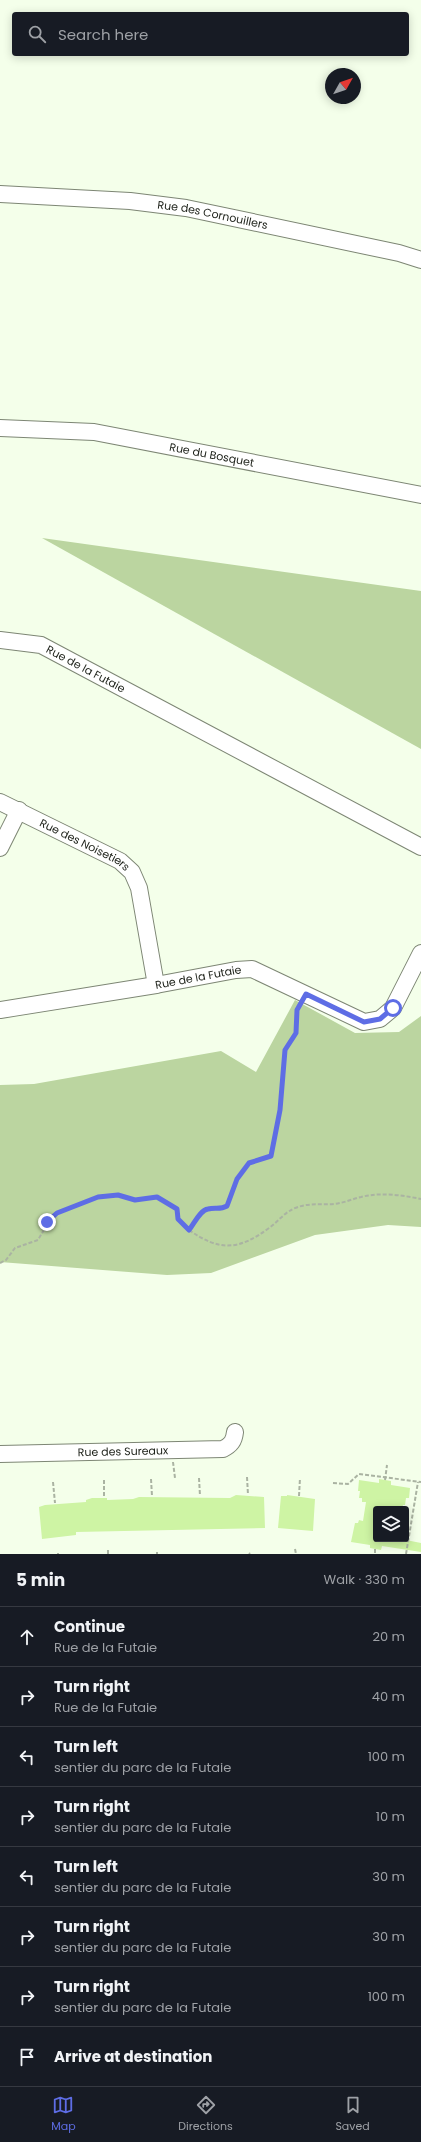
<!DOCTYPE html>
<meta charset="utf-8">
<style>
body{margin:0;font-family:Poppins,sans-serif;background:#20242c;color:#f1f3f6}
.controls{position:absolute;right:12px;bottom:12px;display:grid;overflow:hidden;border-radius:4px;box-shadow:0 2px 10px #0003}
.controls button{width:36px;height:36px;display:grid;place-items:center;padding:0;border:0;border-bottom:1px solid #363941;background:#171b24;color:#f1f3f6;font:20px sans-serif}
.compass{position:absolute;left:325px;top:68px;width:36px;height:36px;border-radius:50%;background:#171b24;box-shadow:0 2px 10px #0003;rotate:50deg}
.stop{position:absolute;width:12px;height:12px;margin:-9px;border:3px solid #5e6de5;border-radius:50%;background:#fff}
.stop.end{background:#5e6de5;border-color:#fff;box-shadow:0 1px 4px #0008}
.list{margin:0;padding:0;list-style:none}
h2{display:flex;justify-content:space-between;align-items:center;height:52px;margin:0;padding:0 16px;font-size:17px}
h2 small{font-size:13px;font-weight:400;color:#9ea1a6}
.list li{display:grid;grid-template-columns:26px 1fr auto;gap:12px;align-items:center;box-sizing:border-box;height:60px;padding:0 16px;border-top:1px solid #363941}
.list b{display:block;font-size:15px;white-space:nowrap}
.list p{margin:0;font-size:13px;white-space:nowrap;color:#9ea1a6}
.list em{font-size:13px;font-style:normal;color:#9ea1a6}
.icon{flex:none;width:22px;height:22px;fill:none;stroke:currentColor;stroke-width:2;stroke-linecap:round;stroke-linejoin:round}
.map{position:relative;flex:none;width:421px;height:1554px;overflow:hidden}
.search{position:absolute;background:#171b24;box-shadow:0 2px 10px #0003;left:12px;right:12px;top:12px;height:44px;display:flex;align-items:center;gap:10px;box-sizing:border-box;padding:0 14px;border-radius:4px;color:#9ea1a6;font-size:15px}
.sheet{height:532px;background:#171b24}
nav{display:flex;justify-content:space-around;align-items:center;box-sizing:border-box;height:56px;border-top:1px solid #363941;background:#171b24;font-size:11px;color:#9ea1a6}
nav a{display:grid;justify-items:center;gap:2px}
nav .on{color:#5e6de5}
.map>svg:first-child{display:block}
</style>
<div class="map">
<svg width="421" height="1554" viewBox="0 0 421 1554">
<rect width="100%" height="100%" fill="#f4ffea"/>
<g fill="#bbd5a0">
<polygon points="42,538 421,591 421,749"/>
<polygon points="295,1000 355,1033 399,1032 421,1016 421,1227 388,1225 315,1235 211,1273 167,1275 0,1262 0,1085 34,1084 221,1051 256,1072"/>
</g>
<g fill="#cef4a4">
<polygon points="379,1479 391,1481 391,1485 410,1488 409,1498 406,1498 405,1505 403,1505 402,1508 376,1509 376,1539 401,1539 421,1543 421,1552 382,1546 381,1550 370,1548 370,1545 351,1542 355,1523 358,1523 359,1520 363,1521 366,1502 362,1502 362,1498 359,1498 360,1491 358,1491 359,1480 379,1483"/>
<polygon points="236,1495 264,1497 265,1528 76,1532 76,1535 42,1539 39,1507 45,1505 86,1502 86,1500 92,1498 107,1498 107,1500 133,1499 139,1497 230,1498"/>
<polygon points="287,1495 315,1499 313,1531 278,1528 281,1496 287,1496"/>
</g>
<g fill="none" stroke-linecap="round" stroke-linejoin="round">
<defs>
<g id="minor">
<path id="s1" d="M0 194 130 201 186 208 399 253 421 260"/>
<path id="s2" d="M0 428 94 432 421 495"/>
<path id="s3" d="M0 640 41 645 421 847"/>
<path id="s4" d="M0 802 120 861 132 872 139 888 156 985"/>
<polyline points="0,848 19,810"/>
<path id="s5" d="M0 1010 156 985 236 970 252 969 364 1022 380 1019 393 1008 421 953"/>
<path id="s6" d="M0 1454 223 1449C231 1445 234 1441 235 1432"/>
</g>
</defs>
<use href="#minor" stroke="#7d8674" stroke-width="18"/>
<g stroke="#aab3a2" stroke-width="2" stroke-dasharray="4 2" stroke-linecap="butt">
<path d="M189 1230C219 1251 238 1251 269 1228 279 1221 285 1211 298 1207 309 1203 322 1205 334 1204 344 1203 352 1199 361 1197 381 1192 401 1195 421 1199"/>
<path d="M0 1263 6 1260 15 1248 38 1240 52 1216 98 1197 118 1195 135 1200 157 1197 177 1209 178 1219 189 1230C194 1224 200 1210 208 1209 215 1207 220 1210 227 1206L237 1179 249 1163 271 1156 280 1110 285 1050 296 1033 297 1010 300 1006"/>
<polyline points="173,1462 175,1478"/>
<polyline points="247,1477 248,1495"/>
<polyline points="199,1478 200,1496"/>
<polyline points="151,1479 152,1496"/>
<polyline points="104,1480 104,1498"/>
<polyline points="385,1480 387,1465"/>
<polyline points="53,1482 55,1503"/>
<polyline points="333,1483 348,1484 359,1474 421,1482"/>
<polyline points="299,1496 300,1478"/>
<polyline points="295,1549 296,1554"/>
<polyline points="375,1549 375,1554"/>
<polyline points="58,1553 58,1554"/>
<polyline points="249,1553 250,1554"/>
<polyline points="108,1554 108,1550"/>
<polyline points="157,1554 157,1552"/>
<polyline points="406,1554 418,1482"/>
</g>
<use href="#minor" stroke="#fff" stroke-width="16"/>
</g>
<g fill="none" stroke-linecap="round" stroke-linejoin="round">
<path stroke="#5e6de5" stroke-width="5" d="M47 1222 57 1213 98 1197 118 1195 135 1200 157 1197 177 1209 178 1219 189 1230C194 1224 200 1210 208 1209 215 1207 220 1210 227 1206L237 1179 249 1163 271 1156 280 1110 285 1050 296 1033 297 1010 306 994 364 1022 380 1019 393 1008"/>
</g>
<g text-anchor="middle" stroke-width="3" stroke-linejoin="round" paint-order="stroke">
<g font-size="11" fill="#1b1f17" stroke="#fff">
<text dy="4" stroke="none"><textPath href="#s1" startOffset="214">Rue des Cornouillers</textPath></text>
<text dy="4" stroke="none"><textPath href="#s2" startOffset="214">Rue du Bosquet</textPath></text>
<text dy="4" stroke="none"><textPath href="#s3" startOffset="92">Rue de la Futaie</textPath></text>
<text dy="4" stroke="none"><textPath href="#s4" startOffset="95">Rue des Noisetiers</textPath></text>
<text dy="4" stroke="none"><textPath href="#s5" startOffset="201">Rue de la Futaie</textPath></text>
<text dy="4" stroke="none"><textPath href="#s6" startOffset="123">Rue des Sureaux</textPath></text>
</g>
</g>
</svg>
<div class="controls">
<button><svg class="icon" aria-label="layers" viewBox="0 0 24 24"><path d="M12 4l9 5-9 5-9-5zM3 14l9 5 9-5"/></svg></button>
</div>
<svg class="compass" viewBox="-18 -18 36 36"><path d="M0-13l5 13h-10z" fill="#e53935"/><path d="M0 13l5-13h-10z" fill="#9ea1a6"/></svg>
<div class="stop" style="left:393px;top:1008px"></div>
<div class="stop end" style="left:47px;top:1222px"></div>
<div class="search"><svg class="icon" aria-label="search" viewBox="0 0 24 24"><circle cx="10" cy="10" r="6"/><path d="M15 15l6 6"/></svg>Search here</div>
</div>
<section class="sheet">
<h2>5 min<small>Walk · 330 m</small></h2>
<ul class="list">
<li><svg class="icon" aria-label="ahead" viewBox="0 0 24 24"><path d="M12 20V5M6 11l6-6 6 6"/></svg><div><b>Continue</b><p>Rue de la Futaie</p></div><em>20 m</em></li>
<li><svg class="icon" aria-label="right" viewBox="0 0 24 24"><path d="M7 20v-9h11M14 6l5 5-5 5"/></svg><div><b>Turn right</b><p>Rue de la Futaie</p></div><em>40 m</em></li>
<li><svg class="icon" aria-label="left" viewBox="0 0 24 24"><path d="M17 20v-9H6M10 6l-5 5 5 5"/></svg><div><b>Turn left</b><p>sentier du parc de la Futaie</p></div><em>100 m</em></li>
<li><svg class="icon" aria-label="right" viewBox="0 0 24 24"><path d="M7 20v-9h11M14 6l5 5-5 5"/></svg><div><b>Turn right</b><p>sentier du parc de la Futaie</p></div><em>10 m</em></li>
<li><svg class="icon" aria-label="left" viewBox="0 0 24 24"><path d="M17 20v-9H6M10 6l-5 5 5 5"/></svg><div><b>Turn left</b><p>sentier du parc de la Futaie</p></div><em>30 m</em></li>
<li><svg class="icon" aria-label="right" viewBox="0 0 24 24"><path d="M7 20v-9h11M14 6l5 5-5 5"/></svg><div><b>Turn right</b><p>sentier du parc de la Futaie</p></div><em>30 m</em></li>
<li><svg class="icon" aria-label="right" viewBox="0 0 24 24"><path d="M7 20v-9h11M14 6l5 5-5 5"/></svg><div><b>Turn right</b><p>sentier du parc de la Futaie</p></div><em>100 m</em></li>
<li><svg class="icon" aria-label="arrive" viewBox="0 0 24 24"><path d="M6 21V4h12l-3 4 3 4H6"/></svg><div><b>Arrive at destination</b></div></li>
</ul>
</section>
<nav>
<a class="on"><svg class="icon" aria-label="map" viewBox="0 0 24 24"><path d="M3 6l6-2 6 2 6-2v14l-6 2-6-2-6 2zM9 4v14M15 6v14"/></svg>Map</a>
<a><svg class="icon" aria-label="directions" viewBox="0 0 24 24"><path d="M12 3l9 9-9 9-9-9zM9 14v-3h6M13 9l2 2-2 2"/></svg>Directions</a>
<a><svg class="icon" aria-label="saved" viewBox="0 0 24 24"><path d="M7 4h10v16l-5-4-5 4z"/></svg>Saved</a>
</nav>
